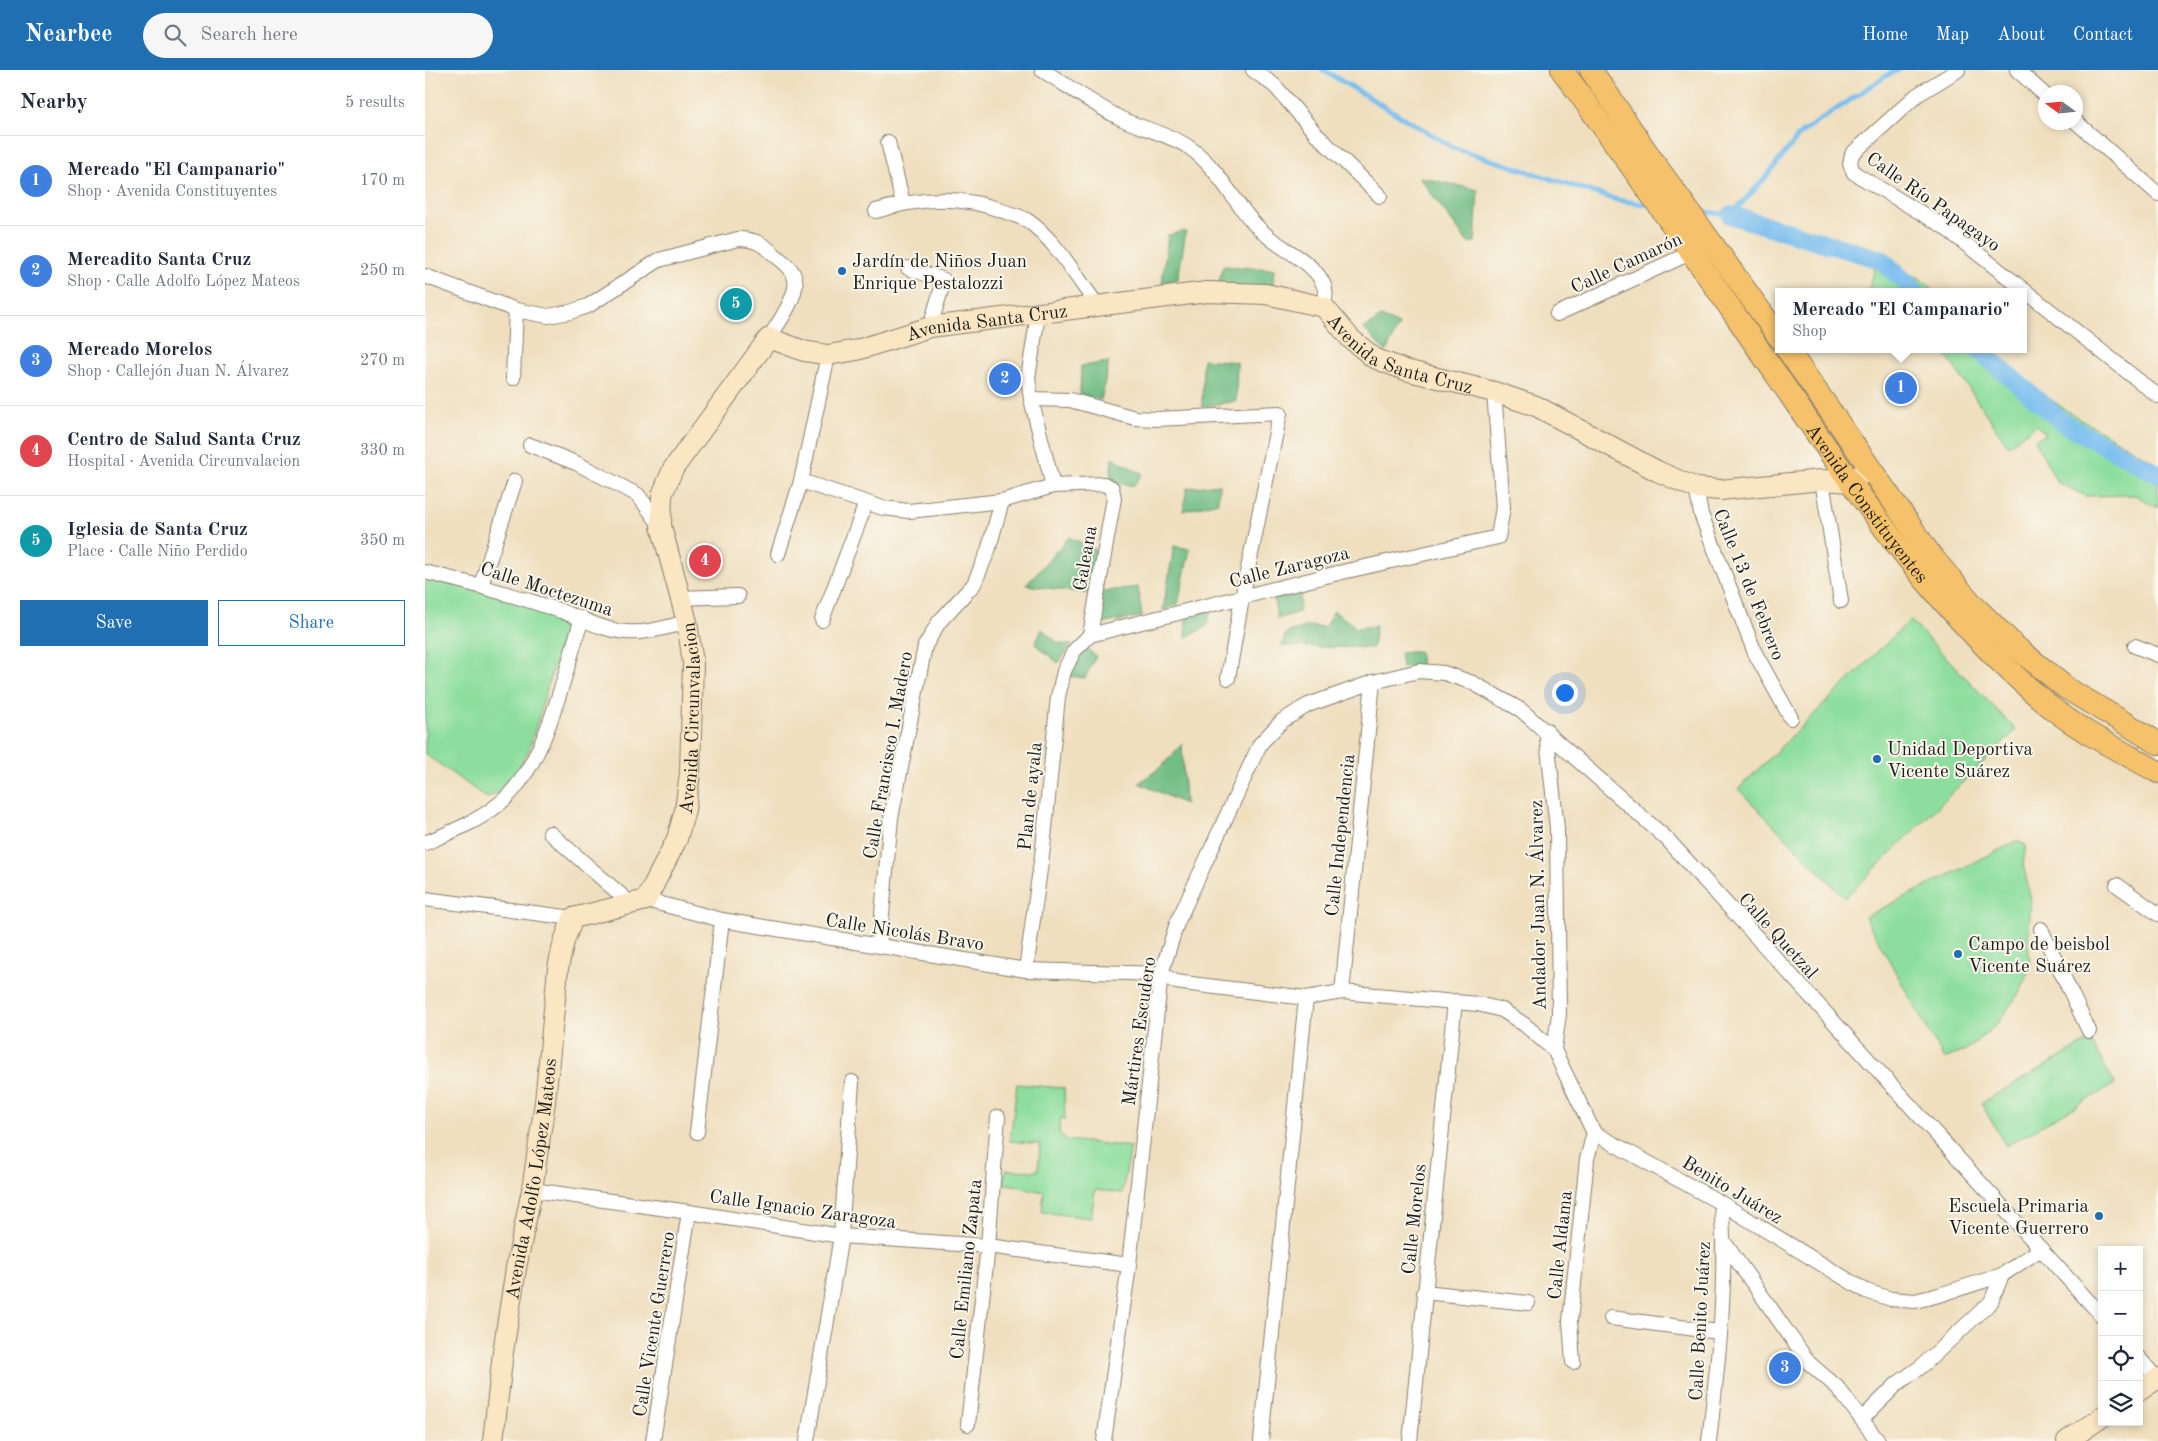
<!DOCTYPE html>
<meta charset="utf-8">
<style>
body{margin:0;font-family:"Old Standard TT",serif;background:#f6f6f7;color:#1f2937}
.controls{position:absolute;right:15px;bottom:15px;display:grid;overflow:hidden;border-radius:0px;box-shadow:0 2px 8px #0003}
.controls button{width:45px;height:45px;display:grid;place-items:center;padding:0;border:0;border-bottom:1px solid #e0e1e3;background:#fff;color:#1f2937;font:25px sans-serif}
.compass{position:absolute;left:1613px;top:15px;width:45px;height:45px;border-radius:50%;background:#fff;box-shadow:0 2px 8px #0003;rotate:285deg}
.you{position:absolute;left:1139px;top:622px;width:18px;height:18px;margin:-12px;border:4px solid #fff;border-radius:50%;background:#1a73e8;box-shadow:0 0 0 8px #1a73e833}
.badge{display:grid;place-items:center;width:32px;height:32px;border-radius:50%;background:#1f6fb2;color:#fff;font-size:16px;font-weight:700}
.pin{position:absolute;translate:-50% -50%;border:2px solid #fff;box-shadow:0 1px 5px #0006}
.popup{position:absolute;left:1350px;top:218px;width:252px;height:65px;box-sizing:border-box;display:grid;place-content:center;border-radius:0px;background:#fff;filter:drop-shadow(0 1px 4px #0005);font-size:16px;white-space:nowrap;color:#747a83}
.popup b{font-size:19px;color:#1f2937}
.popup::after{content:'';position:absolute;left:50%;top:100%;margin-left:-10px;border:10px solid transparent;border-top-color:#fff}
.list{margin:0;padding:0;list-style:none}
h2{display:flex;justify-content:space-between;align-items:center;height:65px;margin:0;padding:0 20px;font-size:21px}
h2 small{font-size:16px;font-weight:400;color:#747a83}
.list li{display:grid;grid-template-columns:32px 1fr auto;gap:15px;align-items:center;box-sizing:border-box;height:90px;padding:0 20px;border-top:1px solid #e0e1e3}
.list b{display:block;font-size:19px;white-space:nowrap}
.list p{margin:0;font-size:16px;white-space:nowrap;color:#747a83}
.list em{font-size:16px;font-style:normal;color:#747a83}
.actions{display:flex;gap:10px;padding:15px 20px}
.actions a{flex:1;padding:11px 0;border:1px solid #1f6fb2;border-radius:0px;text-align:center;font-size:18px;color:#1f6fb2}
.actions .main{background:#1f6fb2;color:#fff}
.icon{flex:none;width:28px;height:28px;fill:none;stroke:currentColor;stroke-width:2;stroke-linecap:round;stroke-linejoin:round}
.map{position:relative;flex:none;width:1733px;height:1371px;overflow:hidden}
header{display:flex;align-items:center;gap:30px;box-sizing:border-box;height:70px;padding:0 25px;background:#1f6fb2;color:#fff}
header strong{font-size:24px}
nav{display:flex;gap:28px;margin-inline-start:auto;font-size:18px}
.search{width:350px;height:45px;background:#f6f6f7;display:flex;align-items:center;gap:12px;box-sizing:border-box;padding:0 18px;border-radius:28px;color:#747a83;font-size:19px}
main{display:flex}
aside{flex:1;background:#fff}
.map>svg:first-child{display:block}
</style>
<header>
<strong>Nearbee</strong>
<div class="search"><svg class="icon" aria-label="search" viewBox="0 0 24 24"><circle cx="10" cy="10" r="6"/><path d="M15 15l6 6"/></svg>Search here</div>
<nav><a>Home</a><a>Map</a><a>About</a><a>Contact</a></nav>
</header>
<main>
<aside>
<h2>Nearby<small>5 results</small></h2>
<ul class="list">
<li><span class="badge" style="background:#3f7fe0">1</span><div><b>Mercado &quot;El Campanario&quot;</b><p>Shop · Avenida Constituyentes</p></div><em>170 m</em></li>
<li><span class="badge" style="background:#3f7fe0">2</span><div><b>Mercadito Santa Cruz</b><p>Shop · Calle Adolfo López Mateos</p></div><em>250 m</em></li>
<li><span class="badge" style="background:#3f7fe0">3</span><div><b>Mercado Morelos</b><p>Shop · Callejón Juan N. Álvarez</p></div><em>270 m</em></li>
<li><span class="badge" style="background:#e0444e">4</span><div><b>Centro de Salud Santa Cruz</b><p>Hospital · Avenida Circunvalacion</p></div><em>330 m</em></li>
<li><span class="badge" style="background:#0f9aa8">5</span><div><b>Iglesia de Santa Cruz</b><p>Place · Calle Niño Perdido</p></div><em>350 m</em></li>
</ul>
<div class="actions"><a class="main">Save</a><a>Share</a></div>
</aside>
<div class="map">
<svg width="1733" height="1371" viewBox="0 0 1733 1371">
<rect width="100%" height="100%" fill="#fbf7ec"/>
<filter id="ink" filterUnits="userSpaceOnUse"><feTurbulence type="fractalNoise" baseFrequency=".02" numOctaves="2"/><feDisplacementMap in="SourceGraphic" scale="10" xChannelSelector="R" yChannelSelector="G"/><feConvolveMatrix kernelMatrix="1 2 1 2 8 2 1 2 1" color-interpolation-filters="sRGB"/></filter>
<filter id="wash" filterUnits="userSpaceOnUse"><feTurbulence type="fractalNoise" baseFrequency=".0096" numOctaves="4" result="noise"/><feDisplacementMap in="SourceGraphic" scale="20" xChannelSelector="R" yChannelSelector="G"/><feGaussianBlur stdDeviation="1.12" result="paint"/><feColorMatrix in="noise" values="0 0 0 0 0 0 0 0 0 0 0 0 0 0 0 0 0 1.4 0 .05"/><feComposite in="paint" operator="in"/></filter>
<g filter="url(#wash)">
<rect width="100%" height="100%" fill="#efdfbf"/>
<g fill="#8dde9e" stroke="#547d5d">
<polygon points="1454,186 1503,214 1508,222 1443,222"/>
<polygon points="1517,279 1559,279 1570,290 1645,343 1733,394 1733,438 1710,425 1661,426 1632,412 1610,370 1621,364 1611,355 1583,376"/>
<polygon points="0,509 57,520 143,548 104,680 82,717 62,728 0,684"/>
<polygon points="1485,550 1591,660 1420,828 1313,719"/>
<polygon points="1592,771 1601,775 1598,794 1606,830 1603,871 1605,898 1595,922 1571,955 1541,980 1519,989 1440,847"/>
<polygon points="1665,970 1690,1014 1581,1076 1556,1033"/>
<polygon points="592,1014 639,1018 640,1050 636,1047 634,1064 642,1070 706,1077 697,1123 670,1120 666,1148 617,1142 619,1122 578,1113 581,1100 613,1101 615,1074 585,1071"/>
</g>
<g fill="#72bd85" stroke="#476c50">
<polygon points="994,107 1053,120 1050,172 1043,173"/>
<polygon points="761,161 753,209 737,213 743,165"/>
<polygon points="798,196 849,199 847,222 792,219"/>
<polygon points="956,247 974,255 961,282 939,259"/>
<polygon points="778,289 812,292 811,331 777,337"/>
<polygon points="684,292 676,330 655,324 656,296"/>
<polygon points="687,387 717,404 709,416 685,412"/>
<polygon points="794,414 793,432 758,441 762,418"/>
<polygon points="644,467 671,480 666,524 601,515"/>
<polygon points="749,476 765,479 753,534 738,540"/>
<polygon points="713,517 717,546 676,554 674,522"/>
<polygon points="876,524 874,542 852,549 849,529"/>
<polygon points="786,540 781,557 761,567 761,548"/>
<polygon points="909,541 932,558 951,556 948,578 857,576 861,563 883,556 900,557"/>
<polygon points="617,559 633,573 647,575 633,593 610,574"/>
<polygon points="656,574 671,586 660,608 643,606"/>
<polygon points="994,581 996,595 977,597 975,583"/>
<polygon points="757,674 760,734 714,713 736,697"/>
</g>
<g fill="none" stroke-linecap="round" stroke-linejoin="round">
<g stroke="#78bdef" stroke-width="5">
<polyline points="898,0 1029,78 1192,130 1225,135"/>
<polyline points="1273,141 1306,145 1340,108 1376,63 1464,4 1474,0"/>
</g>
<g stroke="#78bdef" stroke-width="19">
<polyline points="1306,145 1457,190 1491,222"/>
<polyline points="1553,279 1640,354 1733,404"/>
</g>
</g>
</g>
<g filter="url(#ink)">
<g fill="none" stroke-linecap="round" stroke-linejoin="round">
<defs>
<g id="street">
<path d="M617 0C643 16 668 34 695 48 717 59 745 64 765 78 798 101 812 143 845 168 861 181 883 190 895 208 902 218 901 226 899 237"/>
<polyline points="828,0 850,16 892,65 955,126"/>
<polyline points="1533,0 1492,25 1427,84 1425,94 1429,103 1518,156 1733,326"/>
<polyline points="1592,0 1620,25"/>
<polyline points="1650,51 1733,124"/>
<polyline points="463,72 478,133"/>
<path d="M451 141C498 127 535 125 581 142 588 145 597 147 603 151 630 169 653 210 673 236"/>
<polyline points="483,198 519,210 505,257"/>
<path d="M0 206 91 240 123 246 145 242 163 236 234 190 313 169C330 169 338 174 350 185 358 192 368 198 370 209 374 225 352 255 344 268"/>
<polyline points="1132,244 1272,180"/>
<polyline points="613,245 603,308 606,329 628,416"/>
<polyline points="88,308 91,240"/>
<polyline points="606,329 645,330 710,348 732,349 855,343 817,528 803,608"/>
<polyline points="105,375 151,393 213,425 236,456"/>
<polyline points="1397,410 1416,531"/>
<polyline points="376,411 458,438 484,441 577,431 628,416 679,414 687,418 689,428 665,565"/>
<polyline points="1271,418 1276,444 1330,583 1366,648"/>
<polyline points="353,484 376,411 403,285"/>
<path d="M0 502C46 513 91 526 136 541 158 549 178 560 201 562 222 564 242 557 262 552"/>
<polyline points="56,515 90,411"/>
<polyline points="254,528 313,526"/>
<polyline points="397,550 441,433"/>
<polyline points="665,565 913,503 1073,467 1078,437 1069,322"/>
<polyline points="1710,576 1733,585"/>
<polyline points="1121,660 1132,758 1134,944 1129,980"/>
<polyline points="125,763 205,833"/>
<path d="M0 773C26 762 52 752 74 734 121 697 139 604 157 548"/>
<polyline points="1692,815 1733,844"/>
<polyline points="0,829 148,848"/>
<polyline points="221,830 297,850 601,900 736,904 751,912 766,914 881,928 917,922 1053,934 1077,940 1100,955 1129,980 1169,1063 1296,1133 1441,1221 1466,1229 1490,1231 1514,1225 1577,1205 1616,1179"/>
<polyline points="1616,859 1664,961"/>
<polyline points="454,876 466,748 500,576 514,552 549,514 563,481 577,431"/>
<polyline points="601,900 618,778 633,627 639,601 649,581 665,565"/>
<polyline points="917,922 948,612"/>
<polyline points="272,1062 297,850"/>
<polyline points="107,1120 264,1142 416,1166 563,1176 704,1195"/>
<polyline points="1299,1172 1384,1293 1413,1318 1453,1371"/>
<polyline points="999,1222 1103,1233"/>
<polyline points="1186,1248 1294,1262"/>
<polyline points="1714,1288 1732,1309"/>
<polyline points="1148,1292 1145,1251 1162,1089 1169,1063"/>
<polyline points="1438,1348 1472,1314 1497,1296 1566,1232 1577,1205"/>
<polyline points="543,1354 563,1176 573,1047"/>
<polyline points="228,1371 264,1142"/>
<polyline points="382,1371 416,1166 427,1012"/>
<polyline points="679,1371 704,1195 736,904 752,853 835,674 857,651 883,635 948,612 994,601 1019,603 1048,613 1096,640 1242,769 1677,1246"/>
<polyline points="836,1371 881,928"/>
<polyline points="985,1371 1030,931"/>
<path d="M1284 1371C1293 1293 1303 1211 1296 1133"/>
</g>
<g id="secondary">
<polyline points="1714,1321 1733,1308"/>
<path id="s1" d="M68 1371 78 1282 91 1198 107 1120 120 1032 133 898 139 871 148 848 221 830 252 769 260 740 265 703 268 593 262 552 236 456 237 425 248 399 344 268 379 281 403 285 432 280 505 257 782 222 841 224 899 237 926 269 949 288 980 300 1069 322 1111 336 1232 401 1271 418 1295 420 1397 410 1425 412 1437 404"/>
<polyline points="1642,1371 1677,1347"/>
</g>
<g id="primary">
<path id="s2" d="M1137 0C1212 102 1283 206 1355 310 1435 427 1512 542 1622 634 1654 661 1696 681 1733 702"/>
<polyline points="1166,0 1229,93 1354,267"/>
<polyline points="1362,279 1507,487 1547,534 1592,578 1641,618 1733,673"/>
</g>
</defs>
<use href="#street" stroke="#867e6e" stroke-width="16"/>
<use href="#secondary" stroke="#867e6e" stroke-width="22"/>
<use href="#primary" stroke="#867e6e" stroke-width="24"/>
<use href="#street" stroke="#fff" stroke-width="14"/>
<use href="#secondary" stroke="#fbe6c4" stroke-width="20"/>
<use href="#primary" stroke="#f5c16b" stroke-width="22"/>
</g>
</g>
<g fill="#1f6fb2" stroke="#fbf7ec" stroke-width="2">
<circle cx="417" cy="201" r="5"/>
<circle cx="1452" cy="689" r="5"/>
<circle cx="1533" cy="884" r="5"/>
<circle cx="1674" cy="1146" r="5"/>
</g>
<g text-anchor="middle" stroke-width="4" stroke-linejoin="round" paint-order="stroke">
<g font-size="19" fill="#1c1c1c" stroke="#fbf7ec">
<text transform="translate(1509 131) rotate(35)" y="7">Calle Río Papagayo</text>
<text transform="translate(1201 192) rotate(-25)" y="7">Calle Camarón</text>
<text dy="7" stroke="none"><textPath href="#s1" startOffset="1438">Avenida Santa Cruz</textPath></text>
<text dy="7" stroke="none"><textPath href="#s1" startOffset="1872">Avenida Santa Cruz</textPath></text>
<text dy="7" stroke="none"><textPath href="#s2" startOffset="530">Avenida Constituyentes</textPath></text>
<text transform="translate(659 488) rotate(-80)" y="7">Galeana</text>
<text transform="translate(864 496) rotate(-14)" y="7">Calle Zaragoza</text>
<text transform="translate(1325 514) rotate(68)" y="7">Calle 13 de Febrero</text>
<text transform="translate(122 518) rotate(18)" y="7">Calle Moctezuma</text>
<text dy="7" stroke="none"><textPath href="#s1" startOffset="796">Avenida Circunvalacion</textPath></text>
<text transform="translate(462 685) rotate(-80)" y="7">Calle Francisco I. Madero</text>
<text transform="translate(604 726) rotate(-84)" y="7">Plan de ayala</text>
<text transform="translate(914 765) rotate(-84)" y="7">Calle Independencia</text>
<text transform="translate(1112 835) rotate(-91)" y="7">Andador Juan N. Álvarez</text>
<text transform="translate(480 861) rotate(9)" y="7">Calle Nicolás Bravo</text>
<text transform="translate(1354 865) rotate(48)" y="7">Calle Quetzal</text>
<text transform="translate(713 961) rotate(-82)" y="7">Mártires Escudero</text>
<text dy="7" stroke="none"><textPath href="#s1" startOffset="265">Avenida Adolfo López Mateos</textPath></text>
<text transform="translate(1308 1119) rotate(31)" y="7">Benito Juárez</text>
<text transform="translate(378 1138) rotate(8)" y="7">Calle Ignacio Zaragoza</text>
<text transform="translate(988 1149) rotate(-84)" y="7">Calle Morelos</text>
<text transform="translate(1134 1175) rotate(-84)" y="7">Calle Aldama</text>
<text transform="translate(540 1199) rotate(-84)" y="7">Calle Emiliano Zapata</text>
<text transform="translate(1274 1251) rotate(-87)" y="7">Calle Benito Juárez</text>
<text transform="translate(228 1254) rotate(-81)" y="7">Calle Vicente Guerrero</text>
</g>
<g font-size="19" fill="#1c1c1c" stroke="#fbf7ec" text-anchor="start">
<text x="427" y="197">Jardín de Niños Juan<tspan x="427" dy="22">Enrique Pestalozzi</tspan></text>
<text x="1462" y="685">Unidad Deportiva<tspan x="1462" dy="22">Vicente Suárez</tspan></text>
<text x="1543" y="880">Campo de beisbol<tspan x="1543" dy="22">Vicente Suárez</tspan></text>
<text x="1664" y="1142" text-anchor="end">Escuela Primaria<tspan x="1664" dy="22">Vicente Guerrero</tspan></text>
</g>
</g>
</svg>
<div class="controls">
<button>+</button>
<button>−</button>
<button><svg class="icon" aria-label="locate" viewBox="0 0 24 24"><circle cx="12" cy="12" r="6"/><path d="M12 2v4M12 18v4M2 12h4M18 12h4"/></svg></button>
<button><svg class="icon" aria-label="layers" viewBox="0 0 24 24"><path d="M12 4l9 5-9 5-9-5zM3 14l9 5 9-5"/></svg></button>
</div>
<svg class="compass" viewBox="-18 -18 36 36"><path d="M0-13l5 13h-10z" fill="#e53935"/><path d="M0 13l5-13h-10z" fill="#747a83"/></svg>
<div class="you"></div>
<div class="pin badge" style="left:1476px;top:318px;background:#3f7fe0">1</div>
<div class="popup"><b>Mercado &quot;El Campanario&quot;</b>Shop</div>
<div class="pin badge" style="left:580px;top:309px;background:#3f7fe0">2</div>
<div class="pin badge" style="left:1360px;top:1298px;background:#3f7fe0">3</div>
<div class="pin badge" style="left:280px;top:491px;background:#e0444e">4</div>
<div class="pin badge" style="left:311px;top:234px;background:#0f9aa8">5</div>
</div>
</main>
